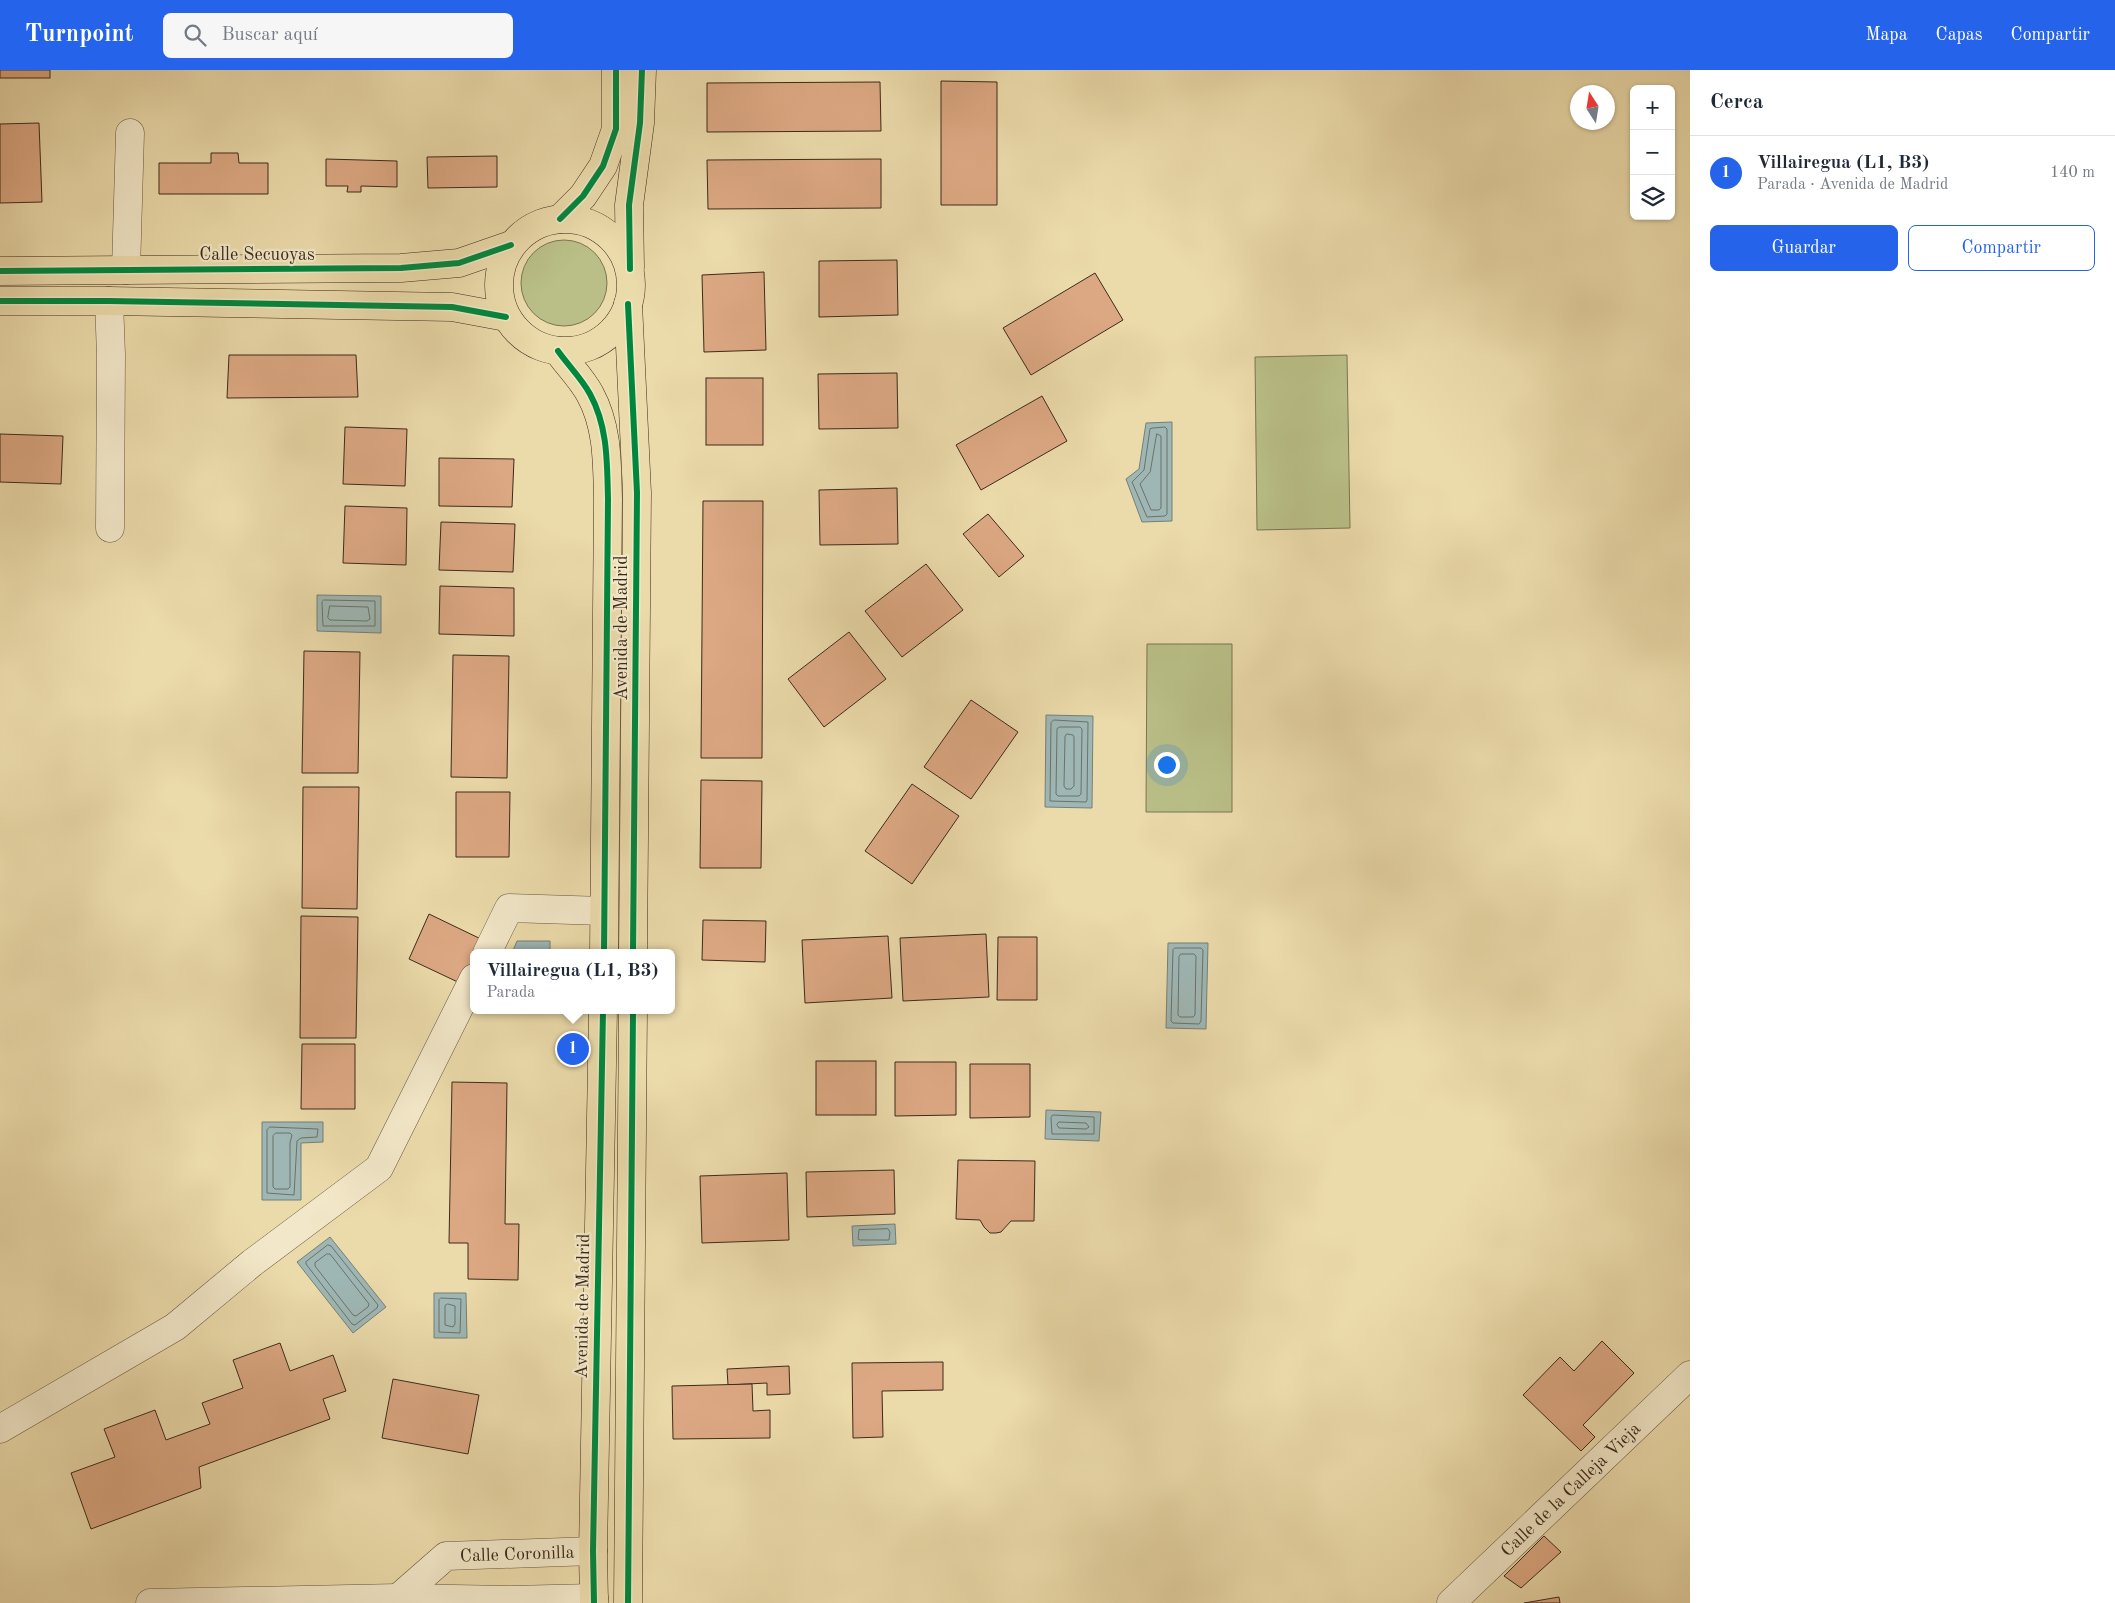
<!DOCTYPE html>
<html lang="es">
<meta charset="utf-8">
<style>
body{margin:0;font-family:"Old Standard TT",serif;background:#f6f6f7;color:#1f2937}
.controls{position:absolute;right:15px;top:15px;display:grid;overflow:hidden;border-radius:8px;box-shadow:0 1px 4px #0004}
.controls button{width:45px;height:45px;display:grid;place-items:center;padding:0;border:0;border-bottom:1px solid #e0e1e3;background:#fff;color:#1f2937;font:25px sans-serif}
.compass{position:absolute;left:1570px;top:15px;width:45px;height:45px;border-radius:50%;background:#fff;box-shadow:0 1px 4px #0004;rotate:348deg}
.you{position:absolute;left:1166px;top:694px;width:18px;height:18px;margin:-12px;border:4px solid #fff;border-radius:50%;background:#1a73e8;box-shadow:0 0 0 8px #1a73e833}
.badge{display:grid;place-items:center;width:32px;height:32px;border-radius:50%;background:#2563eb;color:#fff;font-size:16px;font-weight:700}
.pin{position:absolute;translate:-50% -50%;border:2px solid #fff;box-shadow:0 1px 5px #0006}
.popup{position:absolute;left:470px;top:879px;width:205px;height:65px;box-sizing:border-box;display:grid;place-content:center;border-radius:8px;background:#fff;filter:drop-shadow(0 1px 4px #0005);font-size:16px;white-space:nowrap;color:#747a83}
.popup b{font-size:19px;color:#1f2937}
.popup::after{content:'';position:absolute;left:50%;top:100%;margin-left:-10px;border:10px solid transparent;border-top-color:#fff}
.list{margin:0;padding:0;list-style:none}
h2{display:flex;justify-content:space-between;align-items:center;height:65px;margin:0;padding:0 20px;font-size:21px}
h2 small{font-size:16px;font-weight:400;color:#747a83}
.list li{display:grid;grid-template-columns:32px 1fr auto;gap:15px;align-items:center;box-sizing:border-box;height:75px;padding:0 20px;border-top:1px solid #e0e1e3}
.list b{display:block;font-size:19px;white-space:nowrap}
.list p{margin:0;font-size:16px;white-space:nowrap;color:#747a83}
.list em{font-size:16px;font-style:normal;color:#747a83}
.actions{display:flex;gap:10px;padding:15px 20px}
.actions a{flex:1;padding:11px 0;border:1px solid #2563eb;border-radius:8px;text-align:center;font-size:18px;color:#2563eb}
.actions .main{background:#2563eb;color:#fff}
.icon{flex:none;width:28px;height:28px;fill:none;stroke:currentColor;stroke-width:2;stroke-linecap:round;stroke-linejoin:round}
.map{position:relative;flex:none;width:1690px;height:1533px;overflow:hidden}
header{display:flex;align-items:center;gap:30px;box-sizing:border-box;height:70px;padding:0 25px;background:#2563eb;color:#fff}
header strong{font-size:24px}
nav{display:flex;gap:28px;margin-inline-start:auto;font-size:18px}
.search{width:350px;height:45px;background:#f6f6f7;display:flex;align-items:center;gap:12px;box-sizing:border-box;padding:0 18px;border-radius:8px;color:#747a83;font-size:19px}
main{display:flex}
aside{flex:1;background:#fff}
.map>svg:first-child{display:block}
</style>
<header>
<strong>Turnpoint</strong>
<div class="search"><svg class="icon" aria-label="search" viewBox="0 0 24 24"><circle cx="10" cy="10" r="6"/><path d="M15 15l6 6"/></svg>Buscar aquí</div>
<nav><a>Mapa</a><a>Capas</a><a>Compartir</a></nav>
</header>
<main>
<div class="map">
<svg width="1690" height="1533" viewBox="0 0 1690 1533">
<rect width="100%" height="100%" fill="#ebdaaa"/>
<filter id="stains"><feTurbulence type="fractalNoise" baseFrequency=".004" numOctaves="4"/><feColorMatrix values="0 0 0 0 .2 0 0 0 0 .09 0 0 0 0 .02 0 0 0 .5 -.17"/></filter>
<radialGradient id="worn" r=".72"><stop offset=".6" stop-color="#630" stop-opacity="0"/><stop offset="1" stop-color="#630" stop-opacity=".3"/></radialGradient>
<g fill="#b9bf87" stroke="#7a7551">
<circle cx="564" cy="213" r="43"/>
<polygon points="1347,285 1350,458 1257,460 1255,287"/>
<polygon points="1147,574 1232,574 1232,742 1146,742"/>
</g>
<g fill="#9eb7b5" stroke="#777f77">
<polygon points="1172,352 1172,451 1142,452 1126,409 1139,399 1146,353"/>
<polygon points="317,525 381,526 381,563 317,561"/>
<polygon points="1046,645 1093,646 1092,738 1045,737"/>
<polygon points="517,871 550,871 550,883 512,883"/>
<polygon points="1168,873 1208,873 1206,959 1166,958"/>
<polygon points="1046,1040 1101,1042 1099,1071 1045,1069"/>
<polygon points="262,1052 323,1052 323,1072 301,1073 301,1130 262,1130"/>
<polygon points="895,1154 896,1174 853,1176 852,1156"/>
<polygon points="330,1167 386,1237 353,1263 297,1192"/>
<polygon points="434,1223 466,1223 467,1268 434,1268"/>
</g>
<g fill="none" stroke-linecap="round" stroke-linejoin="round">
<g stroke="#6d7168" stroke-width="1">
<polygon points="1153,358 1165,357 1167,359 1167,444 1165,446 1147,447 1132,412 1144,400 1150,359"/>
<polygon points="1157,364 1161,366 1161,438 1159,440 1151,440 1140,414 1150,402"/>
<polygon points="324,530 375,531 375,556 323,556 322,532"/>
<polygon points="330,536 368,537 370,549 367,551 330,550 328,548"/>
<polygon points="1054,650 1088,652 1087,730 1086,732 1050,731 1051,653"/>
<polygon points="1060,657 1080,657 1082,659 1081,724 1079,726 1058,726 1056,724 1057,659"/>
<polygon points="1067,664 1073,665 1074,667 1074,716 1071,719 1066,719 1064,716 1065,667"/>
<polygon points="1175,878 1201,878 1203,880 1201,951 1199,954 1173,953 1171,951 1173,880"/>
<polygon points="1181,884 1194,884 1196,886 1195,945 1193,947 1180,947 1178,945 1179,887"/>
<polygon points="1053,1045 1094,1047 1094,1064 1052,1064 1051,1048"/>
<polygon points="1059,1052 1086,1053 1089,1057 1086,1059 1059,1058 1057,1055"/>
<polygon points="270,1057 318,1059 317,1067 301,1068 297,1071 294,1125 267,1123 267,1060"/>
<polygon points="276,1063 290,1063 292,1065 290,1073 290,1117 288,1119 275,1119 273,1117 273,1066"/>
<polygon points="888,1159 890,1162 889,1170 860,1170 858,1169 859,1160"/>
<polygon points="328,1175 331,1176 378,1235 377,1238 355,1255 352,1254 306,1194 306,1192"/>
<polygon points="327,1184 330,1184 369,1234 368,1237 356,1246 353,1245 315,1196 315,1193"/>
<polygon points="441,1228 461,1229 460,1263 439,1262 439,1230"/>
<polygon points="448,1234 455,1236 455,1254 453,1257 445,1255 445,1236"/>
</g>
</g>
<g fill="#dca883" stroke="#3c2b1b">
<rect x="0" y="0" width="50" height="8"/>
<polygon points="941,11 997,12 997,135 941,135"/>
<polygon points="880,12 881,61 707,62 707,13"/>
<polygon points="39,53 42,132 0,133 0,54"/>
<polygon points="211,83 238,83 239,93 268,93 268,124 159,124 159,93 211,93"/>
<polygon points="497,86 497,117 428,118 427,87"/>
<polygon points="326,89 397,91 397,117 361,116 361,122 347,122 348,116 326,116"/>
<polygon points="881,89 881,138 708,139 707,90"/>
<polygon points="897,190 898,245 819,247 819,191"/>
<polygon points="764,202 766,280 704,282 702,205"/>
<polygon points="1095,203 1123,250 1031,305 1003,258"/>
<polygon points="229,285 356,285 358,327 227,328"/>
<polygon points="897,303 898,358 819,359 818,304"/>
<rect x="706" y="308" width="57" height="67"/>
<polygon points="1042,326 1067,371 981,420 956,375"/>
<polygon points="345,357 407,359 405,416 343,414"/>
<polygon points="0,364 63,366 61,414 0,412"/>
<polygon points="439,388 514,389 512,437 439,436"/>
<polygon points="897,418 898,474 820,475 819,420"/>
<polygon points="703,431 763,431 762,688 701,688"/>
<polygon points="345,436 407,438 406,495 343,493"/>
<polygon points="988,444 1024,486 999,507 963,464"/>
<polygon points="441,452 515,454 513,502 439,500"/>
<polygon points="926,494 963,540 902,587 865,541"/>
<polygon points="440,516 514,518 514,566 439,564"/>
<polygon points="849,562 886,609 824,657 788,609"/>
<polygon points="304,581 360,582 358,703 302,703"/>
<polygon points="453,585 509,586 507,708 451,707"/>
<polygon points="971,630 1018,662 971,729 924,697"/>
<polygon points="701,710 762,711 761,798 700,798"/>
<polygon points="912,714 959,746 912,814 865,781"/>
<polygon points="303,717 359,717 357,839 302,838"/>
<polygon points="456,722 510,722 509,787 456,787"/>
<polygon points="429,844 483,870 474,883 474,889 462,914 409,889"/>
<polygon points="301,846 358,847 356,968 300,968"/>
<polygon points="703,850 766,851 765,892 702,890"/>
<polygon points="986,864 989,927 903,931 900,868"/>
<polygon points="888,866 892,928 805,933 802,870"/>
<polygon points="998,867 1037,867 1037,930 997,930"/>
<polygon points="302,974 355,974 355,1039 301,1039"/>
<rect x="816" y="991" width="60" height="54"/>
<polygon points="895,992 956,992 956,1045 895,1046"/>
<polygon points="970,994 1030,994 1030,1047 970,1048"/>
<polygon points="452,1012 507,1013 505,1154 519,1154 518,1210 468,1209 468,1173 449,1173"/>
<polygon points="958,1090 1035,1091 1034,1151 1011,1151 1001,1162 996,1163 990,1163 984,1157 980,1150 956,1149"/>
<polygon points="894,1100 895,1144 807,1147 806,1102"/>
<polygon points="787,1103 789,1170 702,1173 700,1106"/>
<polygon points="1602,1271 1634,1303 1583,1355 1595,1367 1581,1381 1523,1325 1560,1287 1574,1301"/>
<polygon points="280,1273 290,1301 333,1285 346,1321 323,1329 330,1349 199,1397 201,1418 91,1459 71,1403 115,1387 104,1359 155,1340 166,1370 210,1354 202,1333 243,1318 233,1290"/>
<polygon points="943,1292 943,1320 882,1321 883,1367 853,1368 852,1293"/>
<polygon points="789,1296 790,1324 767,1325 767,1313 728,1315 727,1299"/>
<polygon points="393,1309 479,1325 468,1384 382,1368"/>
<polygon points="752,1314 753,1341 770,1340 770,1368 673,1369 672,1316"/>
<polygon points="1544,1466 1561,1482 1521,1518 1504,1506"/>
<polygon points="1559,1527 1560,1533 1524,1533"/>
</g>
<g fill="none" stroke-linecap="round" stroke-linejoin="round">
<defs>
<g id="minor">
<polyline points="126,200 130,63"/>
<polyline points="109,231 111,285 110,458"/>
<polyline points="487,883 509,838 604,841"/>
<polyline points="0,1359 175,1257 252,1193 379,1098 474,908"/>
<path id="s1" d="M398 1528 446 1486 593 1481"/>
<polyline points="150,1533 398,1528 511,1530 594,1528"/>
<path id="s2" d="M1451 1533 1690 1305"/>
</g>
<g id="major">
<circle cx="565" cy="215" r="66"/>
<polyline points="560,149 583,126 603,96 616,59 616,0"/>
<polyline points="630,197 629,135 640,53 642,0"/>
<polyline points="0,201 401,198 459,193 511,175"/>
<polyline points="0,231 109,231 452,237 506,247"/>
<polyline points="628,234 637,423 633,883"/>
<path d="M558 281C568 295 582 309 590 324 608 357 607 393 608 429L604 883"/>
<polyline points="594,1533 593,1481 603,940"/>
<polyline points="628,1533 633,940"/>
</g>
</defs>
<use href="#minor" stroke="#68573f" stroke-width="29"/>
<use href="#major" stroke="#3c2b1b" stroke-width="29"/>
<use href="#minor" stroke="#f2e7c8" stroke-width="28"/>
<use href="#major" stroke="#ebdaaa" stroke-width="28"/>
<defs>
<g id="cycleway">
<polyline points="560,149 583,126 603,96 616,59 616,0"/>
<polyline points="630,199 629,135 640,53 642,0"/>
<polyline points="0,201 401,198 459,193 511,175"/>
<polyline points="0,231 109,231 452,237 506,247"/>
<polyline points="628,234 637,423 633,883"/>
<path d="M558 281C568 295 582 309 590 324 608 357 607 393 608 429L604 883"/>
<polyline points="594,1533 593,1481 603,940"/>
<polyline points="628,1533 633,940"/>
</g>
</defs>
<use href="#cycleway" stroke="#f2e7c8" stroke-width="9"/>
<use href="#cycleway" stroke="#00873e" stroke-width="6"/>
</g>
<g text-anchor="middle" stroke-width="4.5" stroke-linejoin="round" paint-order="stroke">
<g font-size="18" fill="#3c2b1b" stroke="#f2e7c8">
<text x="257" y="190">Calle Secuoyas</text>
<text transform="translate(621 558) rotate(-90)" y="6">Avenida de Madrid</text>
<text transform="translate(582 1236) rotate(-89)" y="6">Avenida de Madrid</text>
<text dy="6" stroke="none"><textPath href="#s2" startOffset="165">Calle de la Calleja Vieja</textPath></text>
<text dy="6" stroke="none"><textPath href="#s1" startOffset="135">Calle Coronilla</textPath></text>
</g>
</g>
<rect width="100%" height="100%" filter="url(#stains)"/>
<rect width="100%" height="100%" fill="url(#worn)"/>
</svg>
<div class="controls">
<button>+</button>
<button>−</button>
<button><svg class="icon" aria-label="layers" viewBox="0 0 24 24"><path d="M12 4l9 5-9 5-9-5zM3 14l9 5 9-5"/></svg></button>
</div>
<svg class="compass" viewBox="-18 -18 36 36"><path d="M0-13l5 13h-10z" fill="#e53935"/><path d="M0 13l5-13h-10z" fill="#747a83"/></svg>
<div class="you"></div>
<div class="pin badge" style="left:573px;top:979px">1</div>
<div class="popup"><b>Villairegua (L1, B3)</b>Parada</div>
</div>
<aside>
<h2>Cerca<small></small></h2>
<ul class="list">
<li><span class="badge">1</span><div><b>Villairegua (L1, B3)</b><p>Parada · Avenida de Madrid</p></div><em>140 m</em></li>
</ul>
<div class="actions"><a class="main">Guardar</a><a>Compartir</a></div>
</aside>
</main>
